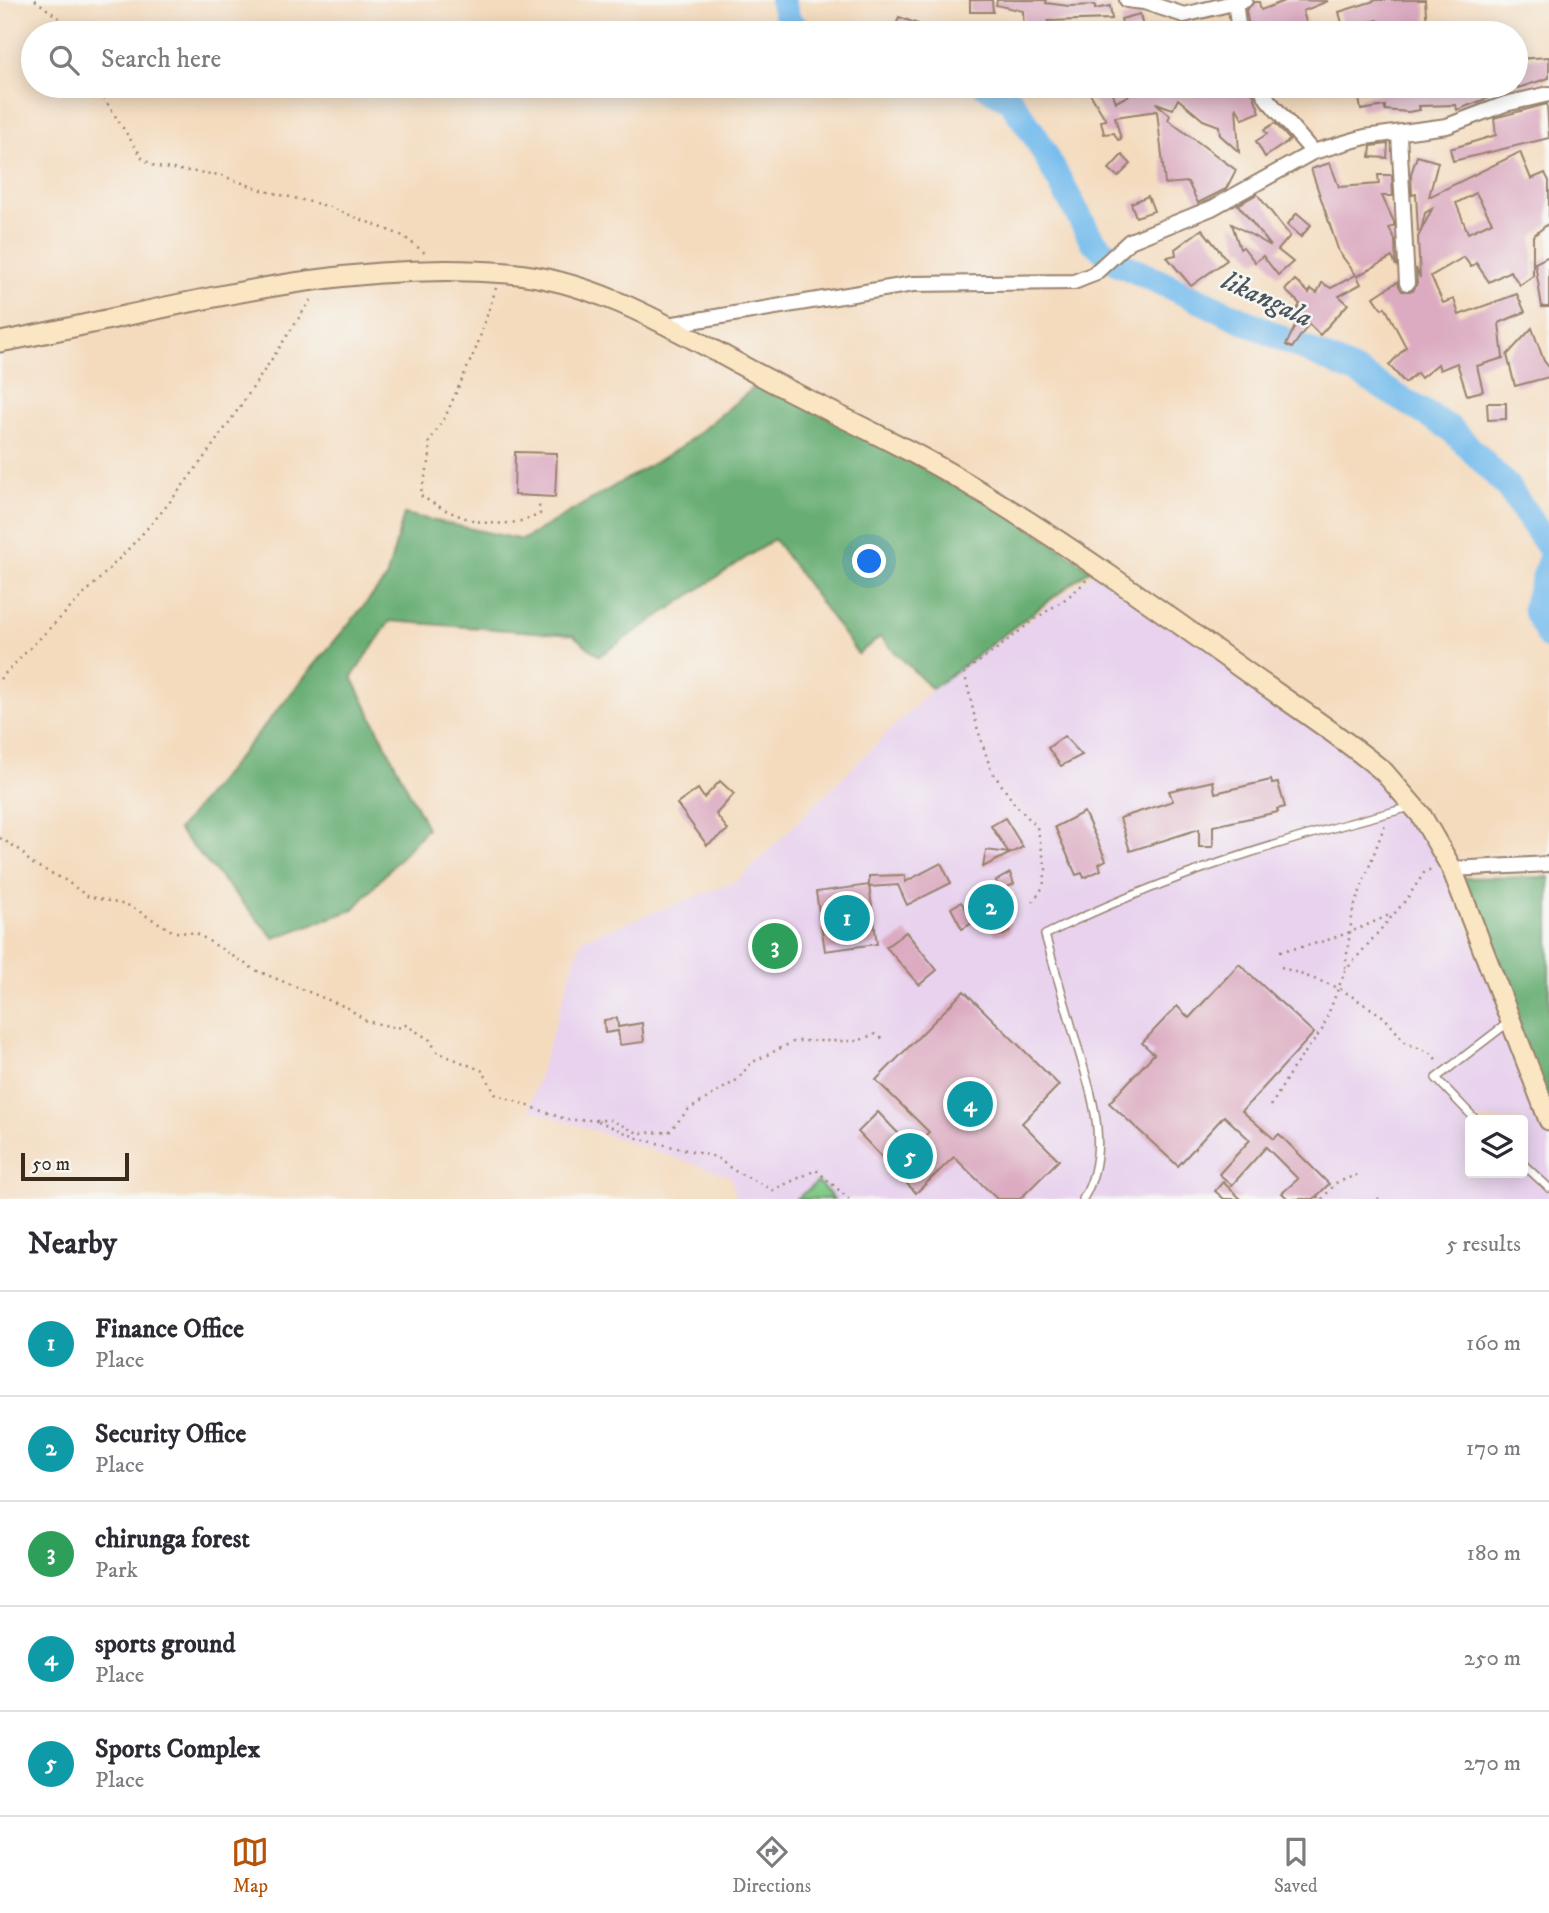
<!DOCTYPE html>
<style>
body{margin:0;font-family:"IM FELL DW Pica",serif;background:#f2f2f3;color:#2b2b33}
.controls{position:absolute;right:21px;bottom:21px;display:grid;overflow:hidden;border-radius:7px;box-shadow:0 4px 18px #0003}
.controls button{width:63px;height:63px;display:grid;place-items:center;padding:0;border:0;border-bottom:2px solid #e1e1e2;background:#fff;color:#2b2b33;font:35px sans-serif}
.scale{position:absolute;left:21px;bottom:18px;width:108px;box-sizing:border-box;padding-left:7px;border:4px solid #3b2a1e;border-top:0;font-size:19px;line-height:24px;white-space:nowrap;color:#3b2a1e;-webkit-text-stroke:5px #f6f6f2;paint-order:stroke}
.you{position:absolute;left:870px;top:562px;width:24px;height:24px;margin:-18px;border:5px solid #fff;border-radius:50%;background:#1a73e8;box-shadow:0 0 0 10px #1a73e833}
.badge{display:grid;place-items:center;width:46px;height:46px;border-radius:50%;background:#b45309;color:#fff;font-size:23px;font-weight:700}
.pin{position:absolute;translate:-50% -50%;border:4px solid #fff;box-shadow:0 2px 7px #0006}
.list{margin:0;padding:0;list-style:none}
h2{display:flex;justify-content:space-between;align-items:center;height:91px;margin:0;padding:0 28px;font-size:30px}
h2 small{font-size:23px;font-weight:400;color:#7c7c81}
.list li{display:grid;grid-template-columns:46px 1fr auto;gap:21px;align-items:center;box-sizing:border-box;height:105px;padding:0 28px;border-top:2px solid #e1e1e2}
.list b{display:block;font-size:26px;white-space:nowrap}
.list p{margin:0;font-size:23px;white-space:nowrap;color:#7c7c81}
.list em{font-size:23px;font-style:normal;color:#7c7c81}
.icon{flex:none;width:38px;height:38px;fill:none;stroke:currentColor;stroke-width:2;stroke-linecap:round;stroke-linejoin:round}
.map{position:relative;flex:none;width:1549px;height:1199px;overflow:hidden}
.search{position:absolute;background:#fff;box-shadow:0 4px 18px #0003;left:21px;right:21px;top:21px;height:77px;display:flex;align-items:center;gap:18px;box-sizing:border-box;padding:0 24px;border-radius:38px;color:#7c7c81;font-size:26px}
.sheet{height:616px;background:#fff}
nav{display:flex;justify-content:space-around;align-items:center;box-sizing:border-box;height:98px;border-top:2px solid #e1e1e2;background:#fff;font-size:19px;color:#7c7c81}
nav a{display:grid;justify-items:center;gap:4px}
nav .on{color:#b45309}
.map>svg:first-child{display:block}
</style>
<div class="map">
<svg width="1549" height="1199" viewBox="0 0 1549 1199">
<rect width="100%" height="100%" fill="#f6f6f2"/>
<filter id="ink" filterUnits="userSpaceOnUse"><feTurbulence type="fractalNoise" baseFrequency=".0143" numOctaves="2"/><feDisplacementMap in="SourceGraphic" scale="14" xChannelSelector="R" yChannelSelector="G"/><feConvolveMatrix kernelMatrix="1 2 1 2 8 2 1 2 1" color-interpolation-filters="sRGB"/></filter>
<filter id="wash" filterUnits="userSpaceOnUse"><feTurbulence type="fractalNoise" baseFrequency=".00686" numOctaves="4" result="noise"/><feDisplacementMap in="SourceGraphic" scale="28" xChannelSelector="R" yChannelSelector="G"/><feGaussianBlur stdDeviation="1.57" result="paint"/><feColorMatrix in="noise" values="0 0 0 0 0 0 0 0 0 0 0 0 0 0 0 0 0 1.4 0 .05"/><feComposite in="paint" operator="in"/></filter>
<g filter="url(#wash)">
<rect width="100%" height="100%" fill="#f4dbbe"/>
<path fill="#e8d2ee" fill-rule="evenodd" d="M1095 572 1374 760 1414 807 1549 1110V1199H737L730 1176 529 1109 581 940 739 880 932 689ZM1470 1120H1523V1173H1470Z"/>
<polygon fill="#7fc986" stroke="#5d7a52" stroke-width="2" points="818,1182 834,1199 796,1199"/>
<g fill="#67ad73" stroke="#516c48" stroke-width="2">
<polygon points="761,382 973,489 1091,569 932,689 880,637 858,654 774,539 599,656 573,635 390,621 352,677 427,828 353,910 274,938 178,830 386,579 404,514 522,540 681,447"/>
<polygon points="1549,877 1549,1112 1454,878"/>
</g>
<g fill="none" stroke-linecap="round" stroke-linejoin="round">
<g stroke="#75bced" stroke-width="26">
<polyline points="782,0 789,23 803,33"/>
<polyline points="986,86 1010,100 1035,136 1092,240 1116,262 1362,375 1451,429 1507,486 1549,547"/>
<polyline points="1549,563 1535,608 1549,637"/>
</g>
</g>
<g id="blocks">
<g fill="#dcabc1" fill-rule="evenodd">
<polygon points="970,0 992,0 993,12 970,12"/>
<polygon points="997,0 1046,0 1046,3 1069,6 1095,5 1095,9 1110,6 1112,19 1048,21 1048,33 1024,33 1023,11 996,5"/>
<polygon points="1287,0 1328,1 1303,11 1309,33 1250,33 1246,10 1254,2 1259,2 1261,10"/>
<polygon points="1377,0 1425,0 1427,27 1391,27 1390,33 1375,33 1378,20 1343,27 1339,12"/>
<polygon points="1140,14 1143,27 1124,32 1121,19"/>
<polygon points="899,17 939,32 939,33 894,31"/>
<polygon points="1549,57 1549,78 1518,88 1516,59"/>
<polygon points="1095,86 1110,86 1116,102 1147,86 1250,86 1260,112 1243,119 1236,107 1239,152 1220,135 1219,126 1203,120 1178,99 1173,109 1156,103 1170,115 1168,120 1236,170 1226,189 1198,203 1188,182 1165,184 1157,111 1115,117 1121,139 1118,140 1114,133 1104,134 1101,121 1106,120 1089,92"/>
<polygon points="1391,86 1486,86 1488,98 1457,110 1456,105 1419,106 1420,110 1408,112 1385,110 1385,106 1361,110 1359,98 1391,91"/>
<polygon points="1547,104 1549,138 1453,161 1450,149 1496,135 1494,118"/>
<polygon points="1275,123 1290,140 1265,157 1256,141 1267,134 1264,130"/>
<polygon points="1388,144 1387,158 1370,157 1371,146"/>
<path d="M1520 152 1531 179 1545 173 1549 181V223L1533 236V276L1520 285 1510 271 1489 282 1476 263 1471 267 1464 257 1431 276 1443 303 1454 299 1459 315 1517 294 1525 312 1499 323 1503 358 1477 366 1483 391 1467 395 1457 363 1440 370 1438 364 1421 378 1417 373 1405 383 1389 365 1406 347 1385 307 1382 309 1374 297 1397 282 1402 291H1413L1417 283 1416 268 1420 278 1418 237 1432 209 1425 213 1421 231H1418L1416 194 1412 195 1411 174 1417 156 1438 162 1429 197ZM1476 193 1492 222 1468 233 1456 203Z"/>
<polygon points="1122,155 1131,164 1118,177 1109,169"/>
<polygon points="1330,163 1339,187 1379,184 1378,175 1392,175 1393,196 1382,196 1394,222 1394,226 1389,228 1395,240 1396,266 1392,257 1357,276 1361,284 1339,296 1348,304 1339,314 1320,335 1309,324 1292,348 1286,345 1297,322 1293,317 1300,304 1285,290 1295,280 1309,293 1311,289 1317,293 1322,283 1331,288 1356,275 1339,252 1311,169"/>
<polygon points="1257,194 1290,236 1278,250 1293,262 1278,275 1263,256 1255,262 1243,247 1240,249 1232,224 1271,246 1238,205"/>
<polygon points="1148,196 1154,211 1136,217 1131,203"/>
<polygon points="1297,213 1311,225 1301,237 1287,225"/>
<polygon points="1202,229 1227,260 1191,286 1167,257 1176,255 1175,249"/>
<polygon points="1549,256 1549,307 1542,307 1535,263"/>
<polygon points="1532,328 1544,361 1549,367 1549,377 1515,386 1507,355"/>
<polygon points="1487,403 1506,403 1506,419 1488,420"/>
<polygon points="515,452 557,453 555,497 514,495"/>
<polygon points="1064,736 1082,755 1061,766 1048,748"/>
<polygon points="1271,780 1272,784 1278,783 1285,807 1277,809 1278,812 1213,826 1213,847 1199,847 1199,829 1130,851 1120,818 1173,801 1169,791 1213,781 1215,793"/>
<polygon points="720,781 734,794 716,814 728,830 707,845 677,804 698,789 704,798"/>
<polygon points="1084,812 1106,860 1099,864 1101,870 1084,878 1082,873 1076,875 1055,827"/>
<polygon points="1005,818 1023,847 983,867 986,850 1009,853 991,826"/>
<polygon points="941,863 951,883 907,905 898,885 869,887 869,876 905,875 905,882"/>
<polygon points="1010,873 1014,884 1001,890 996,881"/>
<polygon points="869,885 877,944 825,951 816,892"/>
<polygon points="998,899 1010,925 1009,932 1004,935 996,935 980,908"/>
<polygon points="961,902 974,922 962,929 951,908"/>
<polygon points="906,932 937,970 919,985 886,947"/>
<polygon points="1239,964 1314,1033 1242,1111 1274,1139 1279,1134 1329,1184 1314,1199 1288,1199 1282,1193 1298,1179 1266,1147 1232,1185 1219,1174 1250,1140 1224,1116 1178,1166 1109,1103 1154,1054 1142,1043 1177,1006 1189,1018"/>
<polygon points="964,991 1059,1085 1022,1123 1059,1160 1020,1199 997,1199 954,1157 916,1193 858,1132 878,1112 912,1148 929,1132 876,1080"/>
<polygon points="617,1018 618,1027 642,1023 644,1042 620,1045 618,1031 605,1033 604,1020"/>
<polygon points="1223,1182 1241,1199 1224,1199 1215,1191"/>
</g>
</g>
</g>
<g filter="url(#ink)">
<use href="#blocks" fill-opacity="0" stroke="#98826e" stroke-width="2"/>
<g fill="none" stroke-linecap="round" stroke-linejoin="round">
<defs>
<g id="lane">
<polyline points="1476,1120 1436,1078 1509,1022"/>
<polyline points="1523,1164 1549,1188"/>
<path d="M1083 1199C1113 1148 1090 1091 1075 1038 1065 1004 1055 970 1045 935 1161 877 1285 839 1411 807"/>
</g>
<g id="street">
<polyline points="1127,0 1144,2 1184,15 1245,0"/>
<polyline points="1235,0 1239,33"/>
<polyline points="1260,86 1268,100 1313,152"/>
<polyline points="1399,134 1407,283"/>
<polyline points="668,325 913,284 1074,282 1094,274 1130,241 1212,208 1313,152 1365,137 1447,126 1505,104 1549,94"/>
<polyline points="1452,869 1549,864"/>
</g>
<path id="secondary" d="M0 342C168 310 335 258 508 273 604 281 686 337 769 380 837 416 908 447 973 487 1066 543 1153 605 1241 668 1288 702 1339 734 1384 772L1421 815 1452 869 1549 1120"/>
</defs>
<use href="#lane" stroke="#98826e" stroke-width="10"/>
<use href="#street" stroke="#98826e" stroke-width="18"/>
<use href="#secondary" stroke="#98826e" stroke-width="23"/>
<g stroke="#98826e" stroke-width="2.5" stroke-dasharray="2 5" stroke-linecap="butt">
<polyline points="35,0 60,19 72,33"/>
<polyline points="96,86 143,159 156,167 220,175 265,191 327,206 403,236 425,253"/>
<path d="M496 288 477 346 446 415 429 442 430 459 420 495C457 520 499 534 540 514L539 505"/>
<path d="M0 679C53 623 109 573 159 515 216 447 263 372 312 298"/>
<polyline points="0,838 20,850 31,863 65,880 87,896 130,906 174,932 196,933 255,970 348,1008 366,1021 397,1028 406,1025 430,1040 437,1052 483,1071 495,1094 568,1120 611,1120 638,1133 669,1132 688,1110 737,1080 751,1063 795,1041 858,1041 874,1034 884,1039"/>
<path d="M1033 902 1043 887 1046 869 1037 827 1014 803 991 770 977 727 964 671C985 659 1003 644 1022 629 1043 611 1069 601 1087 579"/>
<path d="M1280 951C1320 945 1353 932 1389 915"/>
<polyline points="1281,967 1339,988 1384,1017 1406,1043 1431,1053 1439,1063"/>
<polyline points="1345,968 1353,910 1385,824"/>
<polyline points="1271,1106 1291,1071 1322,1030 1345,971 1406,900 1426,870 1434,870"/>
<polyline points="598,1121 640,1139 716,1157 733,1170 773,1190 816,1170 849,1199"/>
<polyline points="1317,1197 1319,1199"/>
<polyline points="1322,1199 1336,1183 1361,1173"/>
<polyline points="1378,1199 1379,1198"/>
</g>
<use href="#lane" stroke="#fff" stroke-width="7"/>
<use href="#street" stroke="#fff" stroke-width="14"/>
<use href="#secondary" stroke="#fbe6c4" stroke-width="19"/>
</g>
</g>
<g text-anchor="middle" stroke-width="5" stroke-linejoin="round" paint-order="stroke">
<g font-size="28" font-style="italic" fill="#4c565c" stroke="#f6f6f2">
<text transform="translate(1268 298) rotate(25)" y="10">likangala</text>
</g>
</g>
</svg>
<div class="controls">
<button><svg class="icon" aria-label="layers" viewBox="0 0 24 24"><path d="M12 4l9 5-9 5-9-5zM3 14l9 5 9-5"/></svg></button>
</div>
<div class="scale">50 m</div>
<div class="you"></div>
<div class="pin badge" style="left:847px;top:918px;background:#0f9aa8">1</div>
<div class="pin badge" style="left:991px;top:907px;background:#0f9aa8">2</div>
<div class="pin badge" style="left:775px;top:946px;background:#2e9e5b">3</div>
<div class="pin badge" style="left:970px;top:1104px;background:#0f9aa8">4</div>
<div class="pin badge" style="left:910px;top:1156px;background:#0f9aa8">5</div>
<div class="search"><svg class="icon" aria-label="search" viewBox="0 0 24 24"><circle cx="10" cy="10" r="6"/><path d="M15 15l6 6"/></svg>Search here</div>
</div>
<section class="sheet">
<h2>Nearby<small>5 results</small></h2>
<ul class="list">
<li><span class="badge" style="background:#0f9aa8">1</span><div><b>Finance Office</b><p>Place</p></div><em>160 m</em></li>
<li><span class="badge" style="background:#0f9aa8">2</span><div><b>Security Office</b><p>Place</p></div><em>170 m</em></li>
<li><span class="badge" style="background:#2e9e5b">3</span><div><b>chirunga forest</b><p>Park</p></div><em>180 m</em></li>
<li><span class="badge" style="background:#0f9aa8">4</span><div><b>sports ground</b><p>Place</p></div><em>250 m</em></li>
<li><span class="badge" style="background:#0f9aa8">5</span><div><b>Sports Complex</b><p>Place</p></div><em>270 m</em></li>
</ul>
</section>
<nav>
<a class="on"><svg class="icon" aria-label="map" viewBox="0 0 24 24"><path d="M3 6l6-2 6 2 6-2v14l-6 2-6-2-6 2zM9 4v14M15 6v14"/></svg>Map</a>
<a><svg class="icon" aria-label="directions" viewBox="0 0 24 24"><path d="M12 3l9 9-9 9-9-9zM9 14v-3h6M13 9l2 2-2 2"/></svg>Directions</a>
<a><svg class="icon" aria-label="saved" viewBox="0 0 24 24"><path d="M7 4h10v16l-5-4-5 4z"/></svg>Saved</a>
</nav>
